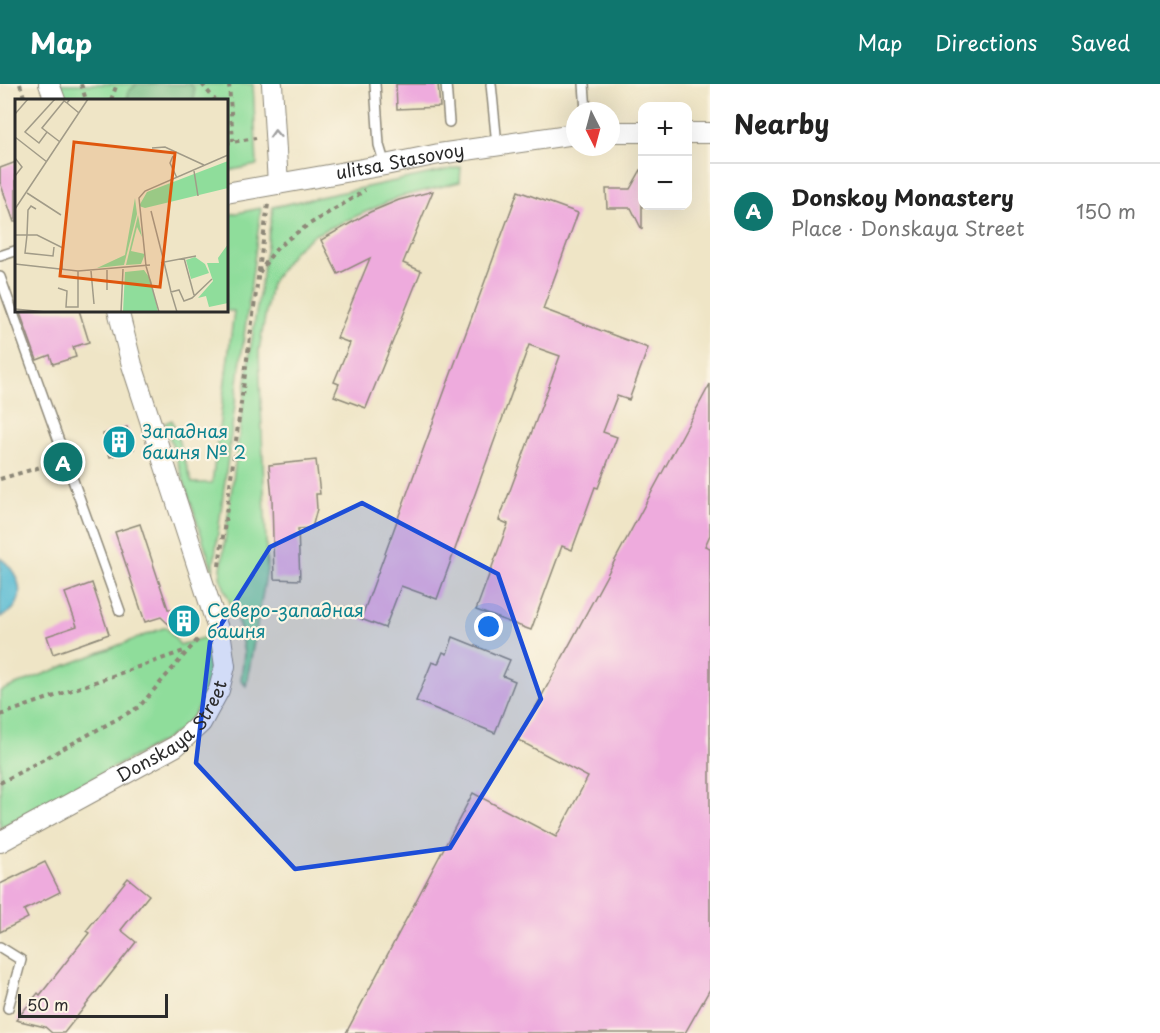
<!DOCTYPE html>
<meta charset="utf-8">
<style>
body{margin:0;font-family:"Playpen Sans",sans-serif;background:#f6f6f6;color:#222}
.controls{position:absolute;right:18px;top:18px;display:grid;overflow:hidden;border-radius:12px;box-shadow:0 6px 24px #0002}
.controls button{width:54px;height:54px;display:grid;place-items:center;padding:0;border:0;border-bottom:2px solid #e0e0e0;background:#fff;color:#222;font:30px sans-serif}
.compass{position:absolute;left:566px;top:18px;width:54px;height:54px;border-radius:50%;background:#fff;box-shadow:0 6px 24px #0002;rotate:174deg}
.scale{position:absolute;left:18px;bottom:15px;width:150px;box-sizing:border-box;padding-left:6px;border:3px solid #2b2b2b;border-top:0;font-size:16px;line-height:21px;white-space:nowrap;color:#2b2b2b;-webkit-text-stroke:4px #fcf5e5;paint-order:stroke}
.you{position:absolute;left:489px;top:543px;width:21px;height:21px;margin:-15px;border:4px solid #fff;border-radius:50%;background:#1a73e8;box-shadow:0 0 0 9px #1a73e833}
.badge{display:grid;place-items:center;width:39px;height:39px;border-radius:50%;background:#0f766e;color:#fff;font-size:20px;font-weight:700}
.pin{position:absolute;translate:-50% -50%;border:3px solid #fff;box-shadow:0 2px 6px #0006}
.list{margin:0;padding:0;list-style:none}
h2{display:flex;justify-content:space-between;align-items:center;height:78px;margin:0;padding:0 24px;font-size:26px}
h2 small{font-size:20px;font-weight:400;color:#767676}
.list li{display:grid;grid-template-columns:39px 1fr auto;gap:18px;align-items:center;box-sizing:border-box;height:96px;padding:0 24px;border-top:2px solid #e0e0e0}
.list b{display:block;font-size:22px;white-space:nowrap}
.list p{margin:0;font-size:20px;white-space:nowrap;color:#767676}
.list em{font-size:20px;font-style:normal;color:#767676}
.map{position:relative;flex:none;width:710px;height:949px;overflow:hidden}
header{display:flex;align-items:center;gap:36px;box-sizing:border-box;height:84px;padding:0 30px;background:#0f766e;color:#fff}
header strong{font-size:28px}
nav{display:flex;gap:33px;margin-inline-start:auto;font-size:21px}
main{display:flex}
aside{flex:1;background:#fff}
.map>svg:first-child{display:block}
</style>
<header>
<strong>Map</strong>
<nav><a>Map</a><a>Directions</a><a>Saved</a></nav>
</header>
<main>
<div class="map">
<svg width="710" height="949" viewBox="0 0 710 949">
<rect width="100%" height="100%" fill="#fcf5e5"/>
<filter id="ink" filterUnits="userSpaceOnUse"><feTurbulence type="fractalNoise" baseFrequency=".0167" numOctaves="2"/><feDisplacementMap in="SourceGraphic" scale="12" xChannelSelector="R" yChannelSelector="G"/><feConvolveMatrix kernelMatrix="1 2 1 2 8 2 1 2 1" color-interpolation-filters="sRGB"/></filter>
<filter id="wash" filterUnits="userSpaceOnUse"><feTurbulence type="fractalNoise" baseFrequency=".008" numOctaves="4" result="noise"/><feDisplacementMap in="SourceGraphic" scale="24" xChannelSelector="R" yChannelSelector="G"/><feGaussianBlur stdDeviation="1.35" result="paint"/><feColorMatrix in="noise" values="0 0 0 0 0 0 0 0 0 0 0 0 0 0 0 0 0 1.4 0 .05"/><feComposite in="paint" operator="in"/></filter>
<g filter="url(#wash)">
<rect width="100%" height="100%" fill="#efe5c6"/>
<g fill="#8fdd9b" stroke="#5d8463" stroke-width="1.5">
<polygon points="60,0 253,0 257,81 227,87 226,16 66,16"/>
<polygon points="461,83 460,98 399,113 314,151 294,167 271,199 259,266 267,485 246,602 241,596 244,570 240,544 220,493 251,261 273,123"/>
<polygon points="261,124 213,487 165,339 172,336 192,399 212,399 234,227 225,227 227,131"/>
<polygon points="166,543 180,561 209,552 211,599 189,639 163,657 0,744 0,607"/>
</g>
<polygon fill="#73bc83" stroke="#4f7457" stroke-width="1.5" points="137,0 189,0 194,4 194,16 127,16 129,7"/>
<path fill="#55bad3" stroke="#40727f" stroke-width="1.5" d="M0 474C22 489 30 523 0 533Z"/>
<g id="blocks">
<g fill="#eeabdd">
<polygon points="396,0 438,0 440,23 397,25"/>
<polygon points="16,78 16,138 14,138 0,98 0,84"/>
<polygon points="642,84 642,146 631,124 607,124 606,105 630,105"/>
<polygon points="433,107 403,179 421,187 366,324 334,312 339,300 334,298 350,259 337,254 370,174 338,190 321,156 370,128 399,116"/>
<polygon points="518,107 578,129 543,225 648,264 629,316 617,312 603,348 617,353 598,404 595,403 572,466 562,462 531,546 476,526 508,440 499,436 560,272 529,261 437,515 401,502 385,544 361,535"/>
<polygon points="19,226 79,226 89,258 73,263 76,273 53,280 50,271 37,276"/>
<polygon points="710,300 710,451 705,462 710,464 710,905 685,949 346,949 473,709 556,753 588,693 518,656"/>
<polygon points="127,343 134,365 110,373 103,350"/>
<polygon points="316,376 320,410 316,410 317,425 312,444 298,445 300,496 274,495 272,415 269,381"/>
<polygon points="140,440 168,525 189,525 196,531 197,542 190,549 179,550 161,533 145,538 115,448"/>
<polygon points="92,499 109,550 53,570 47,552 77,542 65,509"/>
<polygon points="453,553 510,576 503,592 515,597 495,649 416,617 432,578 438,580 443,568 447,570"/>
<polygon points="45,778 60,808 24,826 28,834 0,848 0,800"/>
<polygon points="128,794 149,811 121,846 136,858 64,949 52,949 45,943 16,936 38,909 40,911 89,849 86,847"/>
</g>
</g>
</g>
<g filter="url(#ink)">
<use href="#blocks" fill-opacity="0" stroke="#8d8878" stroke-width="1.5"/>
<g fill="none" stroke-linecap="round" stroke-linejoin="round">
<defs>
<g id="lane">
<polyline points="375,0 379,61 385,81"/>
<polyline points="446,0 449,38"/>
<polyline points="491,0 497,61"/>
<polyline points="584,0 586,27"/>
<polyline points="0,172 15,167"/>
<polyline points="0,193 120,527"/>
<polyline points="0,863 21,876 8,924"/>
</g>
<g id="street">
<polyline points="49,0 55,16"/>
<polyline points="272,0 278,100"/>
<polyline points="611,48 642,48"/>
<polyline points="688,49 710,49"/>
<path id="s1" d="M226 109 385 81 439 70 575 50"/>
<path id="s2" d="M0 758 176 662 201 639 219 606 225 582 221 554 132 281 118 226"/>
</g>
</defs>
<use href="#lane" stroke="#8d8878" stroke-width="12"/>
<use href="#street" stroke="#8d8878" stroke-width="22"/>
<g stroke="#8d8878" stroke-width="4" stroke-dasharray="4.5 4.5" stroke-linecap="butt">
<polyline points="20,0 25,16"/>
<polyline points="81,0 86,16"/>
<polyline points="202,0 215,16"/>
<polyline points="229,0 233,57"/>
<polyline points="111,16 117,0"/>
<polyline points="226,59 256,54"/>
<path d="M259 189C266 179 273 167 282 160 308 138 338 125 365 106"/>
<polyline points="0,395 54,379"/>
<polyline points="219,482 268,120"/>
<polyline points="0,631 187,566"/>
<polyline points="0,699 139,623 200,553"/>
</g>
<use href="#lane" stroke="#fff" stroke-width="9"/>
<use href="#street" stroke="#fff" stroke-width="20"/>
</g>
<defs><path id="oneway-chevron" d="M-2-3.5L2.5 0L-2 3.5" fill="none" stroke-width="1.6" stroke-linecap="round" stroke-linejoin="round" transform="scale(1.5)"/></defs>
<use stroke="#a0a0a0" href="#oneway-chevron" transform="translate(275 50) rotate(-93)"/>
</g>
<path fill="#1d4ed8" fill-opacity="0.2" stroke="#1d4ed8" stroke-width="4.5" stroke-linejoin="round" d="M362 419 498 490 541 615 450 764 295 785 196 679 210 558 270 463Z"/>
<defs>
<symbol id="building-disc" viewBox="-11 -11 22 22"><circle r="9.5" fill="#0f9aa8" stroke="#fcf5e5"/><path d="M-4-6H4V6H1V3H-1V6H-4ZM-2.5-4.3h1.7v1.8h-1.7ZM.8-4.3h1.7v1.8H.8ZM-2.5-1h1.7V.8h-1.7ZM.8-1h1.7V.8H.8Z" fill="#fff"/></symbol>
</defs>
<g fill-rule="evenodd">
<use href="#building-disc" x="100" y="339" width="38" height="38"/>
<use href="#building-disc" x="165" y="518" width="38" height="38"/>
</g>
<g text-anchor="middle" stroke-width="4.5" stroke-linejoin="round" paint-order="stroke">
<g font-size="18" fill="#2b2b2b" stroke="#fcf5e5">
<text dy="6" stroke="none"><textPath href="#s1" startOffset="177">ulitsa Stasovoy</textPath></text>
<text dy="6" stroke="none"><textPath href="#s2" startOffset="208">Donskaya Street</textPath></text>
</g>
<g font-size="18" fill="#0d838f" stroke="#fcf5e5" text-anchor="start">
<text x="142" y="354">Западная<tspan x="142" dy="21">башня № 2</tspan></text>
<text x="207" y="533">Северо-западная<tspan x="207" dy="21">башня</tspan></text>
</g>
</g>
<g transform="translate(15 15)">
<rect width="213" height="213" fill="#efe5c6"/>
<path d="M213 62V89L130 109 124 107 132 93ZM120 99 122 115 109 166 82 169 110 156ZM123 116 127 138 122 128 116 152 130 155 126 165 111 166ZM213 145V204L194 208 191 197 183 199 198 182 192 164H204L203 159ZM180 158 190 165 194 174 176 180 171 161ZM129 171 136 181 143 213H108L110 173Z" fill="#8fdd9b"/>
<path fill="none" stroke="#a19b88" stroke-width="1.5" d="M40 0 10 33 24 44 32 33 45 43M55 0 52 4 64 14M0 15 13 0M32 33 27 29 49 2 52 4M0 38 32 63M137 49 150 48 189 66M158 57 155 64 162 79M0 59 7 68 0 77M179 72 183 97M12 94 46 116M0 110 73 0M21 110 16 107 13 111 12 136H22L48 149 47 170M136 112 149 163 146 164M0 136H12L10 154 38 157 39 148M181 157 149 163 156 193 164 191 169 202 177 199 197 180M169 159 179 196M0 165 63 172 135 166M76 172 79 205M43 189 52 192 51 208H63V172M92 191V171M156 193 162 213M0 210 31 213M78 213H106M106 213 108 170M144 213 131 167 124 99 130 92 213 56"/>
<path fill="#df570e" fill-opacity="0.15" stroke="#df570e" stroke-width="3" d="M59 43 160 54 145 188 45 177Z"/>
<rect width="213" height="213" fill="none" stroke="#2b2b2b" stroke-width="3"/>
</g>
</svg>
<div class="controls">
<button>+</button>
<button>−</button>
</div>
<svg class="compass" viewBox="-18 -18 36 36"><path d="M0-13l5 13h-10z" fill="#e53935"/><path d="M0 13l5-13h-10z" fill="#767676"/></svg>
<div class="scale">50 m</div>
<div class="you"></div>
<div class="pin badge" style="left:63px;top:378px">A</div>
</div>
<aside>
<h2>Nearby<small></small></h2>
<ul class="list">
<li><span class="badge">A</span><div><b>Donskoy Monastery</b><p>Place · Donskaya Street</p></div><em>150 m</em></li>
</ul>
</aside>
</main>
